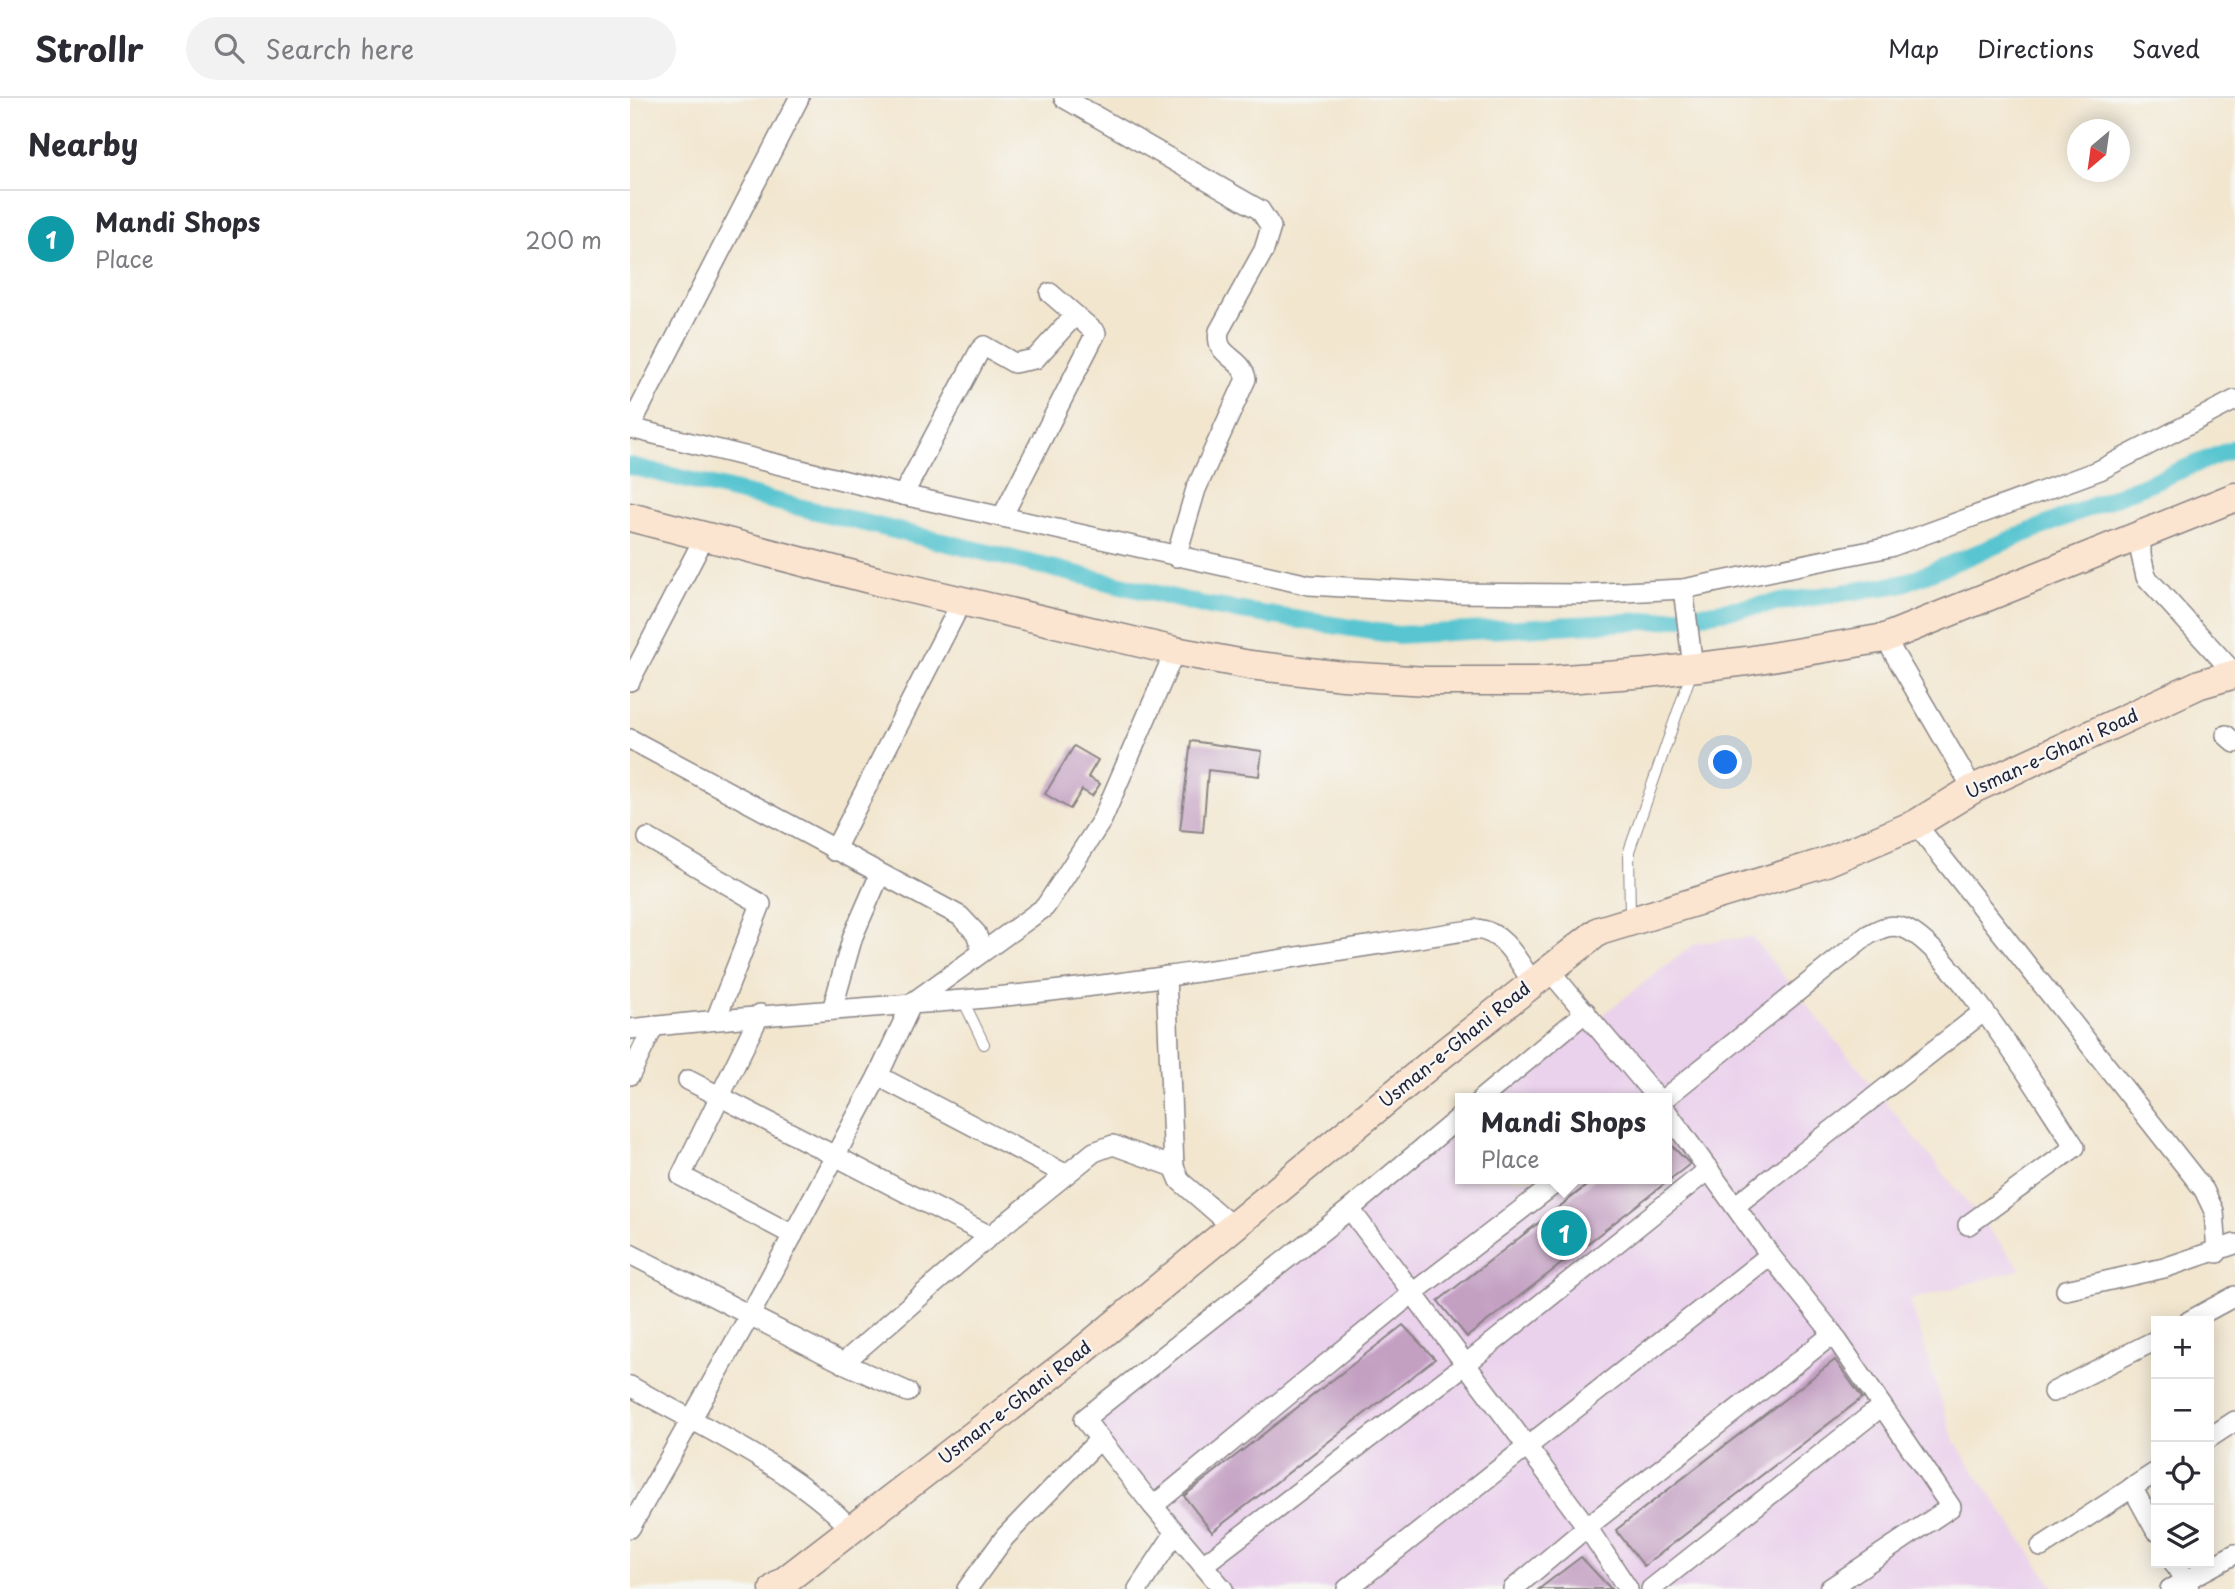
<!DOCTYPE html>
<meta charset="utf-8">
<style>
body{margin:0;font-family:"Playpen Sans",sans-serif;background:#f2f2f3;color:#2b2b33}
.controls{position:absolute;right:21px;bottom:21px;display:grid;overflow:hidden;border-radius:0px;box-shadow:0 4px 18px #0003}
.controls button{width:63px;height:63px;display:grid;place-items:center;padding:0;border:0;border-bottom:2px solid #e1e1e2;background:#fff;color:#2b2b33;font:35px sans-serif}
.compass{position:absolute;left:1437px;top:21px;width:63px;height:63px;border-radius:50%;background:#fff;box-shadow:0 4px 18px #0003;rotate:209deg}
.you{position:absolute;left:1096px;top:665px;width:24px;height:24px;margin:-18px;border:5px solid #fff;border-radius:50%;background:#1a73e8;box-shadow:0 0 0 10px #1a73e833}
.badge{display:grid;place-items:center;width:46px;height:46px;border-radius:50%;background:#db2777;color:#fff;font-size:23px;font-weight:700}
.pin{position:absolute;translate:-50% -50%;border:4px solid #fff;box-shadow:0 2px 7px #0006}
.popup{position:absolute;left:825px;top:995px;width:217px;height:91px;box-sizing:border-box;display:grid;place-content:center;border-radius:0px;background:#fff;filter:drop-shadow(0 2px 5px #0005);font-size:23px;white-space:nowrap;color:#7c7c81}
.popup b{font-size:26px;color:#2b2b33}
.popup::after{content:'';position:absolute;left:50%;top:100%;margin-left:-14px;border:14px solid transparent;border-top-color:#fff}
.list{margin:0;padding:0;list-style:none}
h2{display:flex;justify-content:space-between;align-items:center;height:91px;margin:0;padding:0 28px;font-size:30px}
h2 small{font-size:23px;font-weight:400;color:#7c7c81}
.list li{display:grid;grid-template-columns:46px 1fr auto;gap:21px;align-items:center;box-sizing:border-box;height:98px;padding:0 28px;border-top:2px solid #e1e1e2}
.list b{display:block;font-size:26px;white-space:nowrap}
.list p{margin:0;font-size:23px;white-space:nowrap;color:#7c7c81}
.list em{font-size:23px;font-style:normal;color:#7c7c81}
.icon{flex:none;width:38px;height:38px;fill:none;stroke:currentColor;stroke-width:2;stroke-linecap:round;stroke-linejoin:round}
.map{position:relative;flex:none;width:1605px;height:1491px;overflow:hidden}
header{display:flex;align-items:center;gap:42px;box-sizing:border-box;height:98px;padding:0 35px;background:#fff;border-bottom:2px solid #e1e1e2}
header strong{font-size:33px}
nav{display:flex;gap:38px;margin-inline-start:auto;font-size:24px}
.search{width:490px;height:63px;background:#f2f2f3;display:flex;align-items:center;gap:18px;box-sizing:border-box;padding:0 24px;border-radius:38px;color:#7c7c81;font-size:26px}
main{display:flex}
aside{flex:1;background:#fff}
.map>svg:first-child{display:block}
</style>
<header>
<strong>Strollr</strong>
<div class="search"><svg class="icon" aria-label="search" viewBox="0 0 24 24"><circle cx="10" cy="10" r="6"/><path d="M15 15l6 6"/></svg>Search here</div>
<nav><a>Map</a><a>Directions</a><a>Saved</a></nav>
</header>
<main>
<aside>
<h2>Nearby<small></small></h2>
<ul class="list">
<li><span class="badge" style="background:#0f9aa8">1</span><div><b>Mandi Shops</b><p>Place</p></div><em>200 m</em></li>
</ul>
</aside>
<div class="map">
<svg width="1605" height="1491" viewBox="0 0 1605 1491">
<rect width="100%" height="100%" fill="#f6f6f2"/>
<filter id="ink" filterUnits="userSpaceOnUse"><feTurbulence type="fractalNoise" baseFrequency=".0143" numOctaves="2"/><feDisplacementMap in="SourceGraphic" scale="14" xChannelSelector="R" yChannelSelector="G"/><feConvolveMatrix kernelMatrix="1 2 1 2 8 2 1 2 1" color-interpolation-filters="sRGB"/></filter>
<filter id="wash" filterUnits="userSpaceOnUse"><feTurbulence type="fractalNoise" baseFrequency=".00686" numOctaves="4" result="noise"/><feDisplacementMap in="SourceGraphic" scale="28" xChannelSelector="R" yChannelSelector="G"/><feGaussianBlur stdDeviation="1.57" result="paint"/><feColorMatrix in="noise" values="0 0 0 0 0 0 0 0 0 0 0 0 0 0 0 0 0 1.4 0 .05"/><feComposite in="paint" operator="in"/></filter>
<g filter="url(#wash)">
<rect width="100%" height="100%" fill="#f2e6cf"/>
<polygon fill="#ead1ec" points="1122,839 1391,1171 1280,1202 1324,1343 1425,1491 577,1491 445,1322 831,1026 831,1081 1037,1081 1037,1000 864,1000 1066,845"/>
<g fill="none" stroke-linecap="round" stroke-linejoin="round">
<polyline stroke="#58c5d0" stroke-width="18" points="0,368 573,507 767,537 1032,522 1271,486 1605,350"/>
</g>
<g id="blocks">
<g fill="#c39fc2">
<polygon points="561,643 632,653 629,678 578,672 573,734 550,732"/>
<polygon points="444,648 468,662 458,679 470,686 462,698 452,692 440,711 415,696"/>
<polygon points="1037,1043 1060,1066 837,1239 808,1203 965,1081 1037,1081"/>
<polygon points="773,1227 805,1261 582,1434 554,1398"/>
<polygon points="1205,1262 1232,1300 1014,1468 986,1432"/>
<polygon points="951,1459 981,1491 909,1491"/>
</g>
</g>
</g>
<g filter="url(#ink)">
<use href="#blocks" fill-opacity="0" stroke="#8a8485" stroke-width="2"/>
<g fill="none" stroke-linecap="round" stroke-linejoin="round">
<defs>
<g id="lane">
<polyline points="1000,820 999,753 1062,573"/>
<polyline points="333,902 354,946"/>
</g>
<g id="street">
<path d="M434 0 630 112 641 129 634 152 589 233C584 260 612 257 616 281L566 391 546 459"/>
<polyline points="0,329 169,0"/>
<polyline points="0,330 273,397 679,487 818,495 955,496 1053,491 1260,449 1470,372 1605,302"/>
<polyline points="273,397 350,252 354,248 384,265 405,261 445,217"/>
<polyline points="372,419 466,235 420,195"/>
<polyline points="1511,439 1511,457 1516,479 1605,576"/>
<polyline points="1053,491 1063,569"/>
<polyline points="1255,540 1343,691"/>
<polyline points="0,583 75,438"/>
<polyline points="1596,637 1605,645"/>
<polyline points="0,641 330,818 346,835 352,852"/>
<polyline points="1286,726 1574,1092 1584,1113 1587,1155"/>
<polyline points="18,740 131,806 86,921"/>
<polyline points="204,753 332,503"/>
<polyline points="919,872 1027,1000"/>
<polyline points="536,878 544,1069 550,1083 603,1129"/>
<polyline points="202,912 223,838 250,776"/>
<polyline points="130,916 51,1078 163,1137"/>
<path d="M0 931C111 918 222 911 333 902 505 887 676 857 847 831 876 835 887 862 903 885"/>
<polyline points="0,977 24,928"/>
<polyline points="248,978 435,1076"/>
<polyline points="58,982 360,1138"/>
<polyline points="852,1000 956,914"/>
<path d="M1035 1000 1238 837C1250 831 1260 825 1273 830 1318 844 1415 1004 1445 1049L1338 1127"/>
<polyline points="1037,1014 1140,1157 1203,1236 1321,1409 1199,1491"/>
<polyline points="1105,1108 1353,914"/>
<polyline points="720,1111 957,1429 998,1491"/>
<polyline points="0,1156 213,1265 278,1294"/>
<polyline points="1436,1192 1534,1170 1605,1146"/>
<polyline points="1559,1223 1605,1198"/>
<polyline points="213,1265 360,1138 464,1054 483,1047 544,1069"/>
<path d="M0 1288C71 1328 167 1372 222 1432"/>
<polyline points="1423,1294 1526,1242"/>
<polyline points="1579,1340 1605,1323"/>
<polyline points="1502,1389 1526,1433"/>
<polyline points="523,1408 784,1194 931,1081"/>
<polyline points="0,1430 120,1217 248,978 282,905 415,809 472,722 545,553"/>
<polyline points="1411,1449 1526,1374"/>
<polyline points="1544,1465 1559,1491"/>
<polyline points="573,1467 836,1266 1079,1071"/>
<polyline points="337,1491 375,1439 470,1341"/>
<polyline points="508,1491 545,1435"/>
<polyline points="593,1491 523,1408 454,1321 720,1111 831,1018"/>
<polyline points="717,1491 1140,1157"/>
<polyline points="883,1491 957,1429 1203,1236"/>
<polyline points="1021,1491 1252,1308"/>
<polyline points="1540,1491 1605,1456"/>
</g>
<g id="secondary">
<polyline points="0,419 247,483 545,553 620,567 713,578 797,583 907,583 1018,575 1117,563 1255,540 1605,399"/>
<polyline points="144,1491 445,1259 814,955 969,833 1196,764 1286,726 1343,691 1570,586 1605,576"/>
</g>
</defs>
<use href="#lane" stroke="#8a8485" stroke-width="12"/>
<use href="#street" stroke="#8a8485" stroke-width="22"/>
<use href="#secondary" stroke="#8a8485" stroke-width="31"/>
<use href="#lane" stroke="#fff" stroke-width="10"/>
<use href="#street" stroke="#fff" stroke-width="19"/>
<use href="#secondary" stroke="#fce5d0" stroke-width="28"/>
</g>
</g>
<g text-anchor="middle" stroke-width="5" stroke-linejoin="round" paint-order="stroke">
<g font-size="18" fill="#22223b" stroke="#f6f6f2">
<text transform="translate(1422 656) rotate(-25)" y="6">Usman-e-Ghani Road</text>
<text transform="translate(825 947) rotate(-39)" y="6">Usman-e-Ghani Road</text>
<text transform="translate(385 1305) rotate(-38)" y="6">Usman-e-Ghani Road</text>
</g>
</g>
</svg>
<div class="controls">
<button>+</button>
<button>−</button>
<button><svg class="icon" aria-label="locate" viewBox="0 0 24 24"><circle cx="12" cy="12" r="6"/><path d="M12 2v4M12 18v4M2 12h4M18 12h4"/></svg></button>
<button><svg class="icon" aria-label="layers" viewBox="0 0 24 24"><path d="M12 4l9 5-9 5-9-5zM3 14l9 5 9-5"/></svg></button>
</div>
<svg class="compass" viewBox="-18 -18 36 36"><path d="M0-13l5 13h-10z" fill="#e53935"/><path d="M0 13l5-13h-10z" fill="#7c7c81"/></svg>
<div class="you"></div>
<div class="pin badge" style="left:934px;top:1135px;background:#0f9aa8">1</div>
<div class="popup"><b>Mandi Shops</b>Place</div>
</div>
</main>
